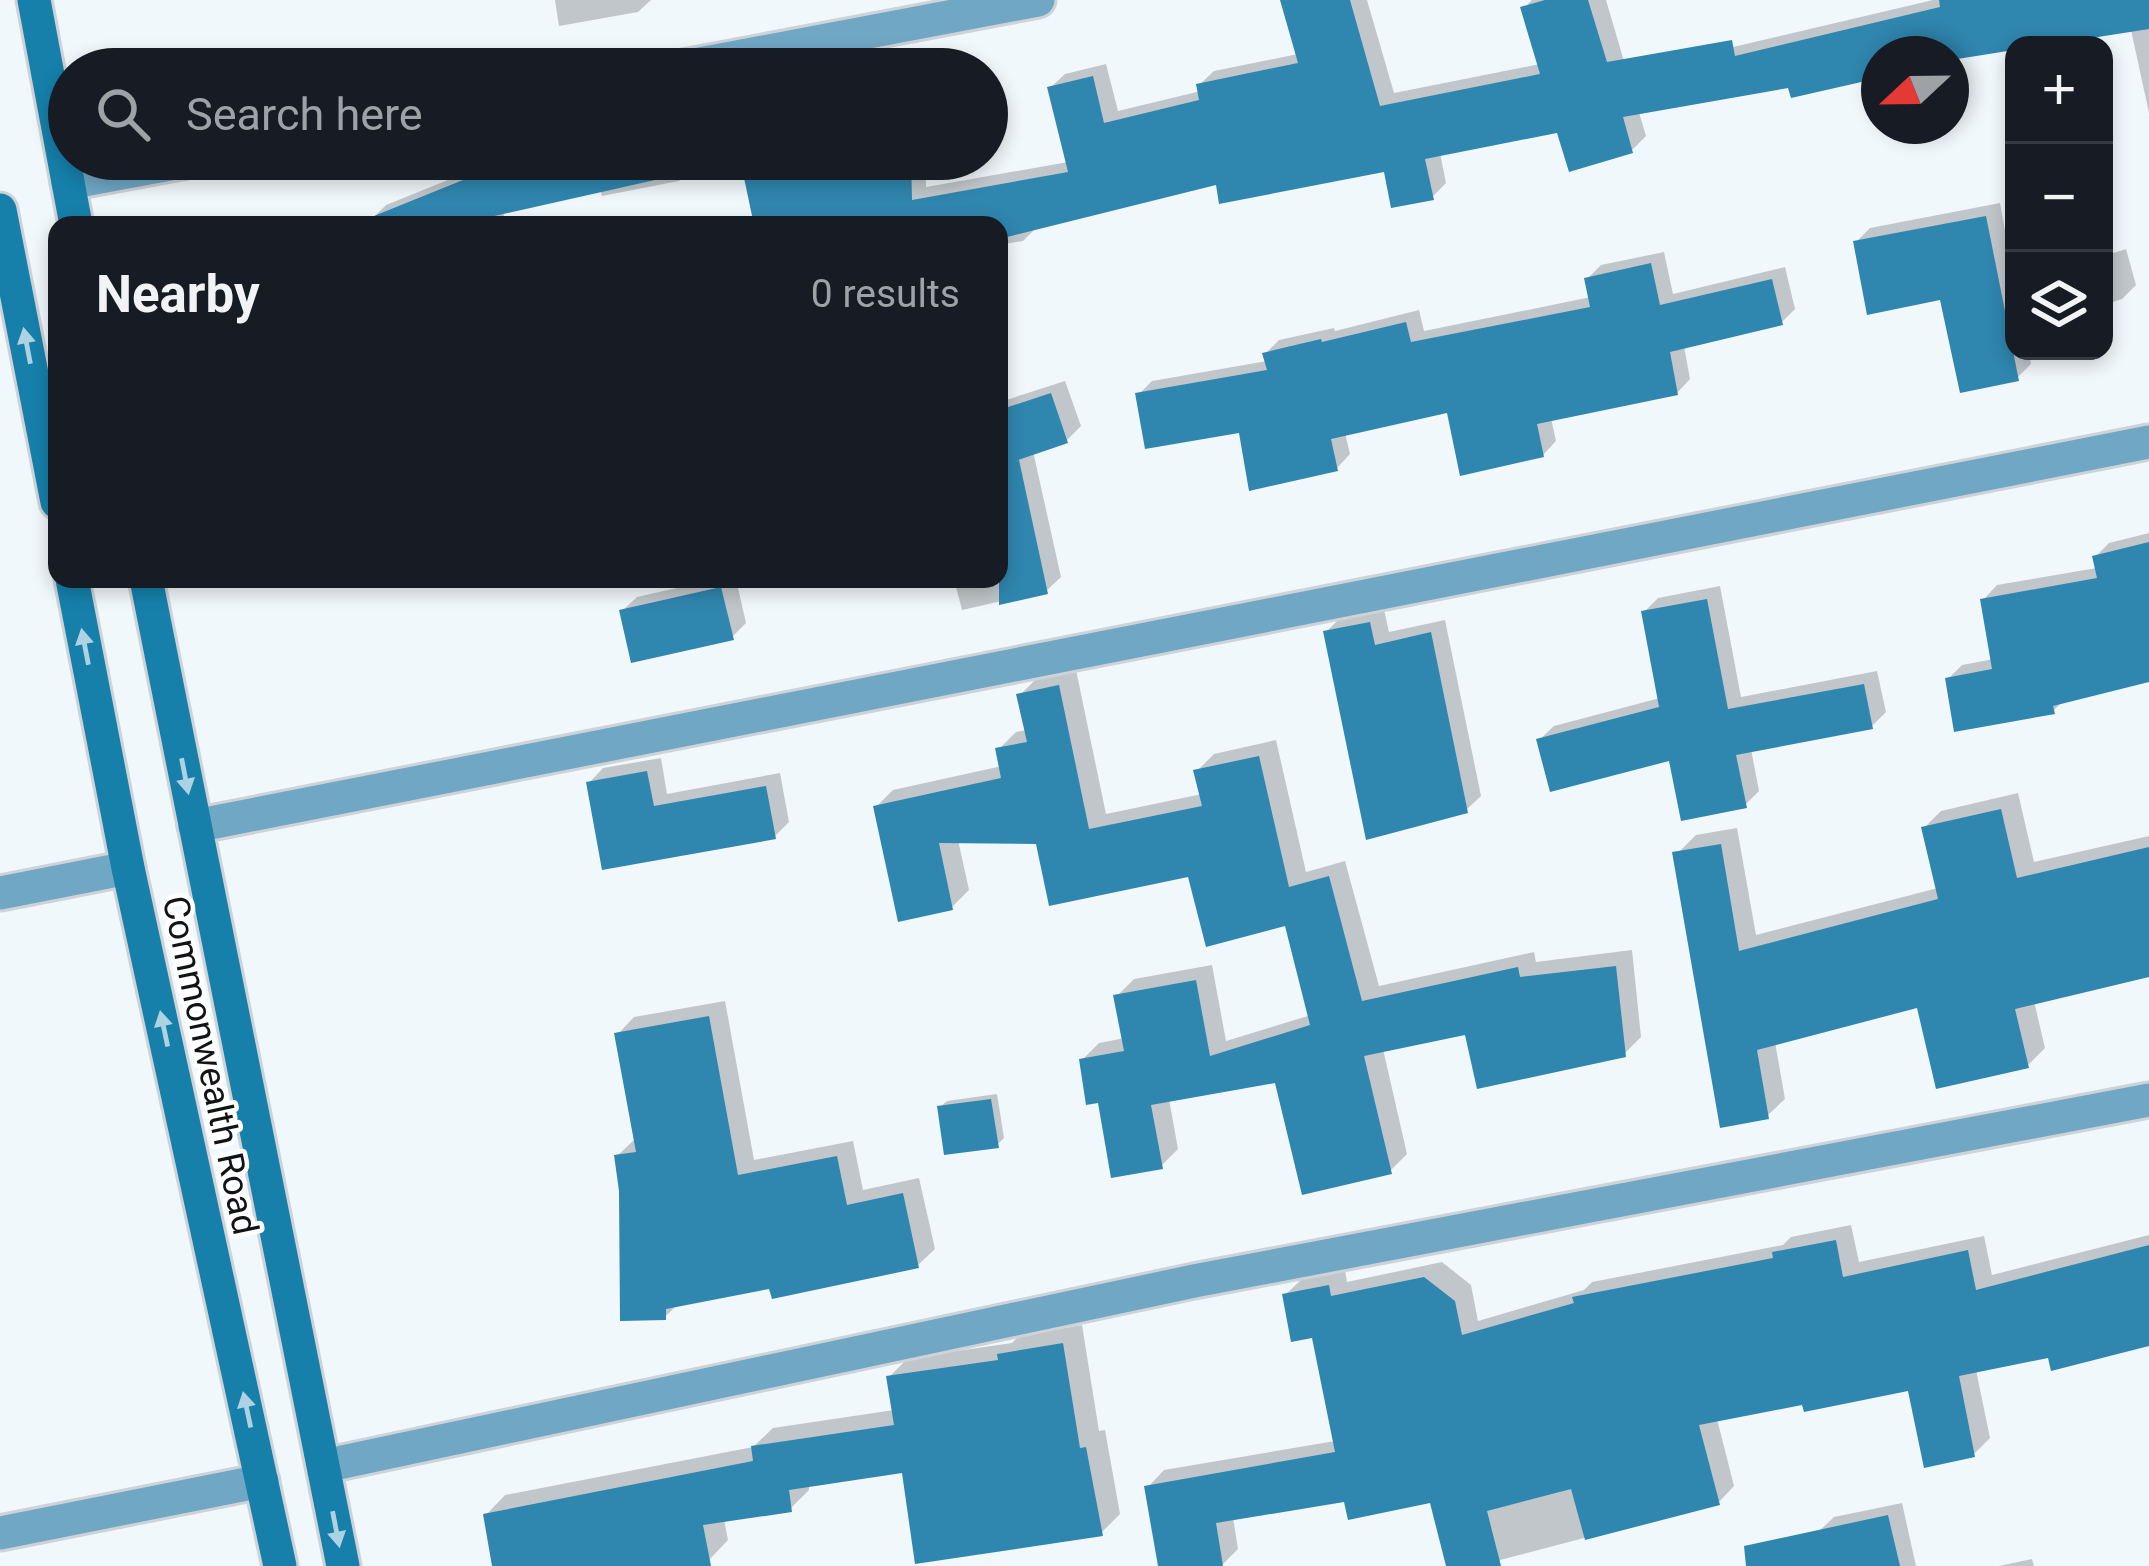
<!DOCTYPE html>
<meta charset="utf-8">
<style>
body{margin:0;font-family:Roboto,sans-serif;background:#20242c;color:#f1f3f6}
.controls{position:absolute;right:36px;top:36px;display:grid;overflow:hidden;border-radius:24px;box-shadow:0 6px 18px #0003}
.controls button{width:108px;height:108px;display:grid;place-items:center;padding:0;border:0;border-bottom:3px solid #363941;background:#171b24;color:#f1f3f6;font:60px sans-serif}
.compass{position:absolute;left:1861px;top:36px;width:108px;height:108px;border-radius:50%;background:#171b24;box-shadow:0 6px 18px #0003;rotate:248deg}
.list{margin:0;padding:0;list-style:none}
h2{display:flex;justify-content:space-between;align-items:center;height:156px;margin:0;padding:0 48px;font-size:51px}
h2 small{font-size:39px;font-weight:400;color:#9ea1a6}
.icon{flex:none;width:66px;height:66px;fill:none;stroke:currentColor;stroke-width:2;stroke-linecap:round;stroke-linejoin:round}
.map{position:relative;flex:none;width:2149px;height:1566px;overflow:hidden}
.search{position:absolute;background:#171b24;box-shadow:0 6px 18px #0003;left:48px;top:48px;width:960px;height:132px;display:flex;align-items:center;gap:30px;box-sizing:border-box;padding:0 42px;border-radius:66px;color:#9ea1a6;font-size:45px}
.panel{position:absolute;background:#171b24;box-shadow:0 6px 18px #0003;left:48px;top:216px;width:960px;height:372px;border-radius:24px}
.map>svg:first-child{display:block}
</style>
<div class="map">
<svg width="2149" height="1566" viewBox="0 0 2149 1566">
<rect width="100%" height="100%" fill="#f1f8fc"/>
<g fill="#0003">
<polygon points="555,0 651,0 638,12 559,26"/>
<polygon points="1286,0 1367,0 1394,93 1540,64 1524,8 1532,0 1606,0 1646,136 1632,150 1560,130 1440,153 1446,183 1432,197 1386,168 1218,181 1038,226 1023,241 999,245 999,225 757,225 744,159 925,159 926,187 1068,162 1050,88 1065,74 1106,64 1118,111 1201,91 1199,85 1214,71 1298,54"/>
<polygon points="1933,0 2149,0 2149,113 2131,30 2031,45 2014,45 2014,48 1951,58 1951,54 1879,54 1879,75 1790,84 1678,60"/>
<polygon points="921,61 921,69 847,69 851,64"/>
<polygon points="500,159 692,159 693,167 679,181 602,196 600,189 502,211 508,225 374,225 372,219 386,205"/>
<polygon points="2000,203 2014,279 2014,351 2029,351 2031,364 2017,378 1943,296 1856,242 1870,228"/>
<polygon points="2126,249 2136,285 2122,299 2104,305 2104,256"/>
<polygon points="1664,252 1673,294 1785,267 1795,309 1781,323 1684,346 1690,379 1677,393 1551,418 1556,441 1543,455 1449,410 1345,433 1350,454 1337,468 1241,429 1139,394 1152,381 1267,361 1265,354 1279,340 1334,328 1335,331 1419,310 1424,331 1591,297 1587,279 1601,265"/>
<polygon points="999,372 1000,402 1065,381 1081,426 1067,440 1033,451 1061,577 1046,591 962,610 954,579 999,579"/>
<polygon points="2149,533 2149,678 2064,700 2053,711 1948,679 1962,665 1994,659 1983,600 1997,585 2097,568 2095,557 2109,543"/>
<polygon points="716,579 736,579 746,623 732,637 622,611 637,597"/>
<polygon points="1720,586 1741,697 1877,671 1886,712 1872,726 1751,749 1759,791 1745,805 1672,757 1539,740 1554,726 1660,698 1644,612 1658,598"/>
<polygon points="1384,610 1389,632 1445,620 1481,796 1466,810 1326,632 1340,618"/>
<polygon points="1076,670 1106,814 1202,794 1197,771 1214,754 1276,740 1306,872 1345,861 1379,986 1534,952 1536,962 1632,950 1641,1037 1624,1054 1467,1032 1383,1049 1407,1154 1390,1171 1277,1079 1169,1099 1178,1149 1161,1166 1101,1100 1082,1060 1099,1043 1125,1038 1117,996 1134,979 1212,965 1226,1041 1311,1015 1287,922 1190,874 1039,841 958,840 969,890 952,907 876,807 893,790 1002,766 999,749 1016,732 1027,730 1020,695 1037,678"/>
<polygon points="661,758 667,794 780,773 789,822 775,836 605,867 589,783 603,768"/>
<polygon points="2018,793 2034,862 2149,836 2149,974 2034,1001 2045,1048 2028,1065 1920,1004 1775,1042 1785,1099 1767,1116 1678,853 1696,835 1737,828 1756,935 1938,888 1924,828 1941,811"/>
<polygon points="725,1001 754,1160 853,1141 863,1190 919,1178 935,1249 918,1265 772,1285 679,1303 665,1317 622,1191 617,1156 634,1140 618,1034 634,1017"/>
<polygon points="997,1094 1004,1138 997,1145 940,1107 947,1101"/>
<polygon points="1851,1225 1859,1262 1984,1236 1992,1275 2149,1235 2149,1343 2050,1355 1976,1370 1990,1438 1974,1454 1910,1388 1805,1402 1717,1419 1734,1486 1718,1503 1477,1566 1449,1566 1432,1499 1347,1499 1233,1517 1238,1549 1222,1565 1161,1566 1148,1487 1164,1470 1335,1441 1315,1334 1285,1295 1302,1279 1345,1270 1347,1282 1442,1262 1471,1285 1478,1321 1584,1290 1592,1282 1783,1245 1791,1237"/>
<polygon points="1082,1325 1099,1431 1105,1430 1120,1514 1101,1533 904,1470 809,1484 809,1490 790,1509 724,1519 728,1540 709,1560 676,1566 495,1566 486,1515 505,1495 753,1447 773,1428 894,1410 889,1377 908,1358 1012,1343 1019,1336"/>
<polygon points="1902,1503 1916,1566 1827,1566 1819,1531 1834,1517"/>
<polygon points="2032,1559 2034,1566 1999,1566"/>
</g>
<g fill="#2f86af">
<polygon points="1280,0 1350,0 1380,106 1540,74 1520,7 1545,0 1588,0 1607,62 1732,40 1735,56 1940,7 1939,0 2149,0 2149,29 2047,45 2014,45 2014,50 1951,60 1951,54 1879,54 1879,78 1791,98 1788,88 1623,117 1633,153 1569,172 1557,133 1425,159 1434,200 1391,208 1384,172 1219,204 1216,185 999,239 999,225 754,225 740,159 911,159 912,200 1068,172 1047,87 1093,76 1104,123 1199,100 1196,84 1298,63"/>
<polygon points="515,159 662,159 664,178 454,225 371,225 369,218"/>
<polygon points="1986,216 2019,381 1960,393 1940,300 1867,315 1853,241"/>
<polygon points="1651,263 1660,305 1772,279 1783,325 1670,352 1678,395 1537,424 1544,457 1460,476 1447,413 1331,439 1338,471 1249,491 1239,433 1145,449 1135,393 1267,370 1262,353 1321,339 1322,342 1406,322 1411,342 1590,307 1584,278"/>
<polygon points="1051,393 1068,443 1015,461 1019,460 1048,594 999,605 999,410"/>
<polygon points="2149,542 2149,682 2053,706 2055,714 1954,732 1945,678 1992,669 1980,599 2097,578 2092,556"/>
<polygon points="721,587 734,640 631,663 619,610"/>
<polygon points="1707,599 1728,709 1864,684 1873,729 1736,755 1747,808 1681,821 1669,761 1550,792 1536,739 1659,707 1641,611"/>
<polygon points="1370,622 1375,645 1431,632 1468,813 1366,840 1323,631"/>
<polygon points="1059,685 1089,829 1202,806 1193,770 1259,756 1289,887 1329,876 1362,1001 1518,967 1520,977 1616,966 1626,1057 1477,1089 1465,1035 1364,1056 1392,1174 1302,1195 1275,1083 1151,1105 1163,1169 1111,1178 1098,1103 1086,1105 1079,1059 1124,1051 1113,995 1196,980 1210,1056 1310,1025 1285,926 1206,947 1188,877 1049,906 1036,844 939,843 953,910 898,922 873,806 1001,778 995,748 1027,742 1016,694"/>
<polygon points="647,771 654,806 766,786 776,839 602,870 586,782"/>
<polygon points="2001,809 2017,878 2149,847 2149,977 2015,1009 2029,1068 1936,1089 1917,1008 1757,1050 1769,1119 1720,1128 1672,852 1721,844 1739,951 1938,899 1921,827"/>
<polygon points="709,1016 738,1175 837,1156 847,1205 903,1193 919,1268 772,1299 769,1289 666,1309 666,1320 620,1321 619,1191 614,1155 636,1152 614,1033"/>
<polygon points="991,1099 999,1148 944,1155 937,1106"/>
<polygon points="1836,1240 1843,1277 1968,1250 1976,1290 2149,1245 2149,1346 2051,1371 2048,1358 1959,1376 1975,1457 1924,1468 1908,1391 1804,1412 1802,1405 1699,1425 1720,1505 1585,1540 1571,1489 1487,1511 1501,1566 1446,1566 1430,1503 1348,1520 1344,1502 1216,1523 1223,1566 1158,1566 1144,1486 1335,1452 1312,1338 1291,1342 1282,1294 1329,1285 1331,1296 1424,1277 1455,1301 1462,1335 1574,1303 1572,1297 1773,1258 1772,1252"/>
<polygon points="1063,1343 1080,1448 1086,1447 1103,1536 915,1564 902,1473 789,1490 792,1512 703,1525 711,1566 492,1566 483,1514 753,1461 751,1446 894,1425 886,1376 998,1360 997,1354"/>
<polygon points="1888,1515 1900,1566 1746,1566 1744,1546"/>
</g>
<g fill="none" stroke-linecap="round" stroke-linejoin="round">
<defs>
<g id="minor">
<polyline points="673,69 1038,0"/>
<polyline points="68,183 197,159"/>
<polyline points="195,826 2149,442"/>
<polyline points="0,893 128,868"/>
<polyline points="324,1466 1194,1281 2149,1100"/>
<polyline points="0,1533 262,1481"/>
</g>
<g id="secondary">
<polyline points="34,0 76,225"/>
<polyline points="0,210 57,502"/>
<polyline points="72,579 128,868 280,1566"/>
<polyline points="146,579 343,1566"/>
</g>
</defs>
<use href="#minor" stroke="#cdd3d7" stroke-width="39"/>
<use href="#secondary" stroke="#cdd3d7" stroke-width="39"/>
<use href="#minor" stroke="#70a7c5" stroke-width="33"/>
<use href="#secondary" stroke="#1680ab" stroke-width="33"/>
</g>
<defs><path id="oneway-solid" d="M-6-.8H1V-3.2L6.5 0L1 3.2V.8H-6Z" transform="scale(3)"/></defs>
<g fill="#add3e2">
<use href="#oneway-solid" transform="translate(27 346) rotate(-101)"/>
<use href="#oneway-solid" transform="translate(85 647) rotate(-101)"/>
<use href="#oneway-solid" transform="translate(185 776) rotate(79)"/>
<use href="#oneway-solid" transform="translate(164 1029) rotate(-102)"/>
<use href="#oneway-solid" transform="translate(247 1410) rotate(-102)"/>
<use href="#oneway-solid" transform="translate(336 1529) rotate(79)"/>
</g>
<g text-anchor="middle" stroke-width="9" stroke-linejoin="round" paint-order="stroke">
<g font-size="36" fill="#111315" stroke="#fff">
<text transform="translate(211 1065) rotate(78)" y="13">Commonwealth Road</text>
</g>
</g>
</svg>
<div class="controls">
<button>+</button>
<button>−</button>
<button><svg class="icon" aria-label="layers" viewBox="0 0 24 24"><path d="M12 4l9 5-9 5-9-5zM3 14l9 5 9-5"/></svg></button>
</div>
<svg class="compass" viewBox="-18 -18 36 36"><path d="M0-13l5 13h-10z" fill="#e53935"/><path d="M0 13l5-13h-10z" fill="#9ea1a6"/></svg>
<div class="search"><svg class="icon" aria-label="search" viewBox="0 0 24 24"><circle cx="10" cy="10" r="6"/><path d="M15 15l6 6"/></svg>Search here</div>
<section class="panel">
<h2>Nearby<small>0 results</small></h2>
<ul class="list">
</ul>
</section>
</div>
